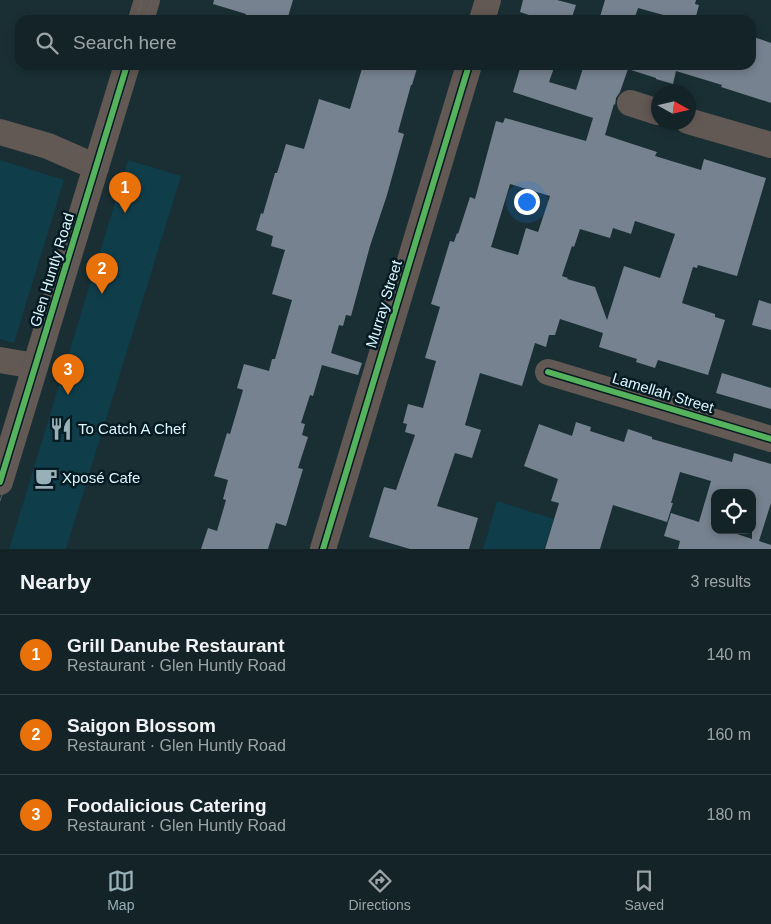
<!DOCTYPE html>
<meta charset="utf-8">
<style>
body{margin:0;font-family:Helvetica,sans-serif;background:#202f33;color:#f1f3f6}
.controls{position:absolute;right:15px;bottom:15px;display:grid;overflow:hidden;border-radius:10px;box-shadow:0 2px 8px #0003}
.controls button{width:45px;height:45px;display:grid;place-items:center;padding:0;border:0;border-bottom:1px solid #324044;background:#132327;color:#f1f3f6;font:25px sans-serif}
.compass{position:absolute;left:651px;top:85px;width:45px;height:45px;border-radius:50%;background:#132327;box-shadow:0 2px 8px #0003;rotate:98deg}
.you{position:absolute;left:526px;top:201px;width:18px;height:18px;margin:-12px;border:4px solid #fff;border-radius:50%;background:#1a73e8;box-shadow:0 0 0 8px #1a73e833}
.badge{display:grid;place-items:center;width:32px;height:32px;border-radius:50%;background:#98b0b8;color:#fff;font-size:16px;font-weight:700}
.pin{position:absolute;translate:-50% -41px;filter:drop-shadow(0 1px 2px #0008)}
.pin::after{content:'';position:absolute;top:26px;width:18px;height:15px;background:inherit;clip-path:polygon(0 0,100% 0,50% 100%)}
.list{margin:0;padding:0;list-style:none}
h2{display:flex;justify-content:space-between;align-items:center;height:65px;margin:0;padding:0 20px;font-size:21px}
h2 small{font-size:16px;font-weight:400;color:#9da4a7}
.list li{display:grid;grid-template-columns:32px 1fr auto;gap:15px;align-items:center;box-sizing:border-box;height:80px;padding:0 20px;border-top:1px solid #324044}
.list b{display:block;font-size:19px;white-space:nowrap}
.list p{margin:0;font-size:16px;white-space:nowrap;color:#9da4a7}
.list em{font-size:16px;font-style:normal;color:#9da4a7}
.icon{flex:none;width:28px;height:28px;fill:none;stroke:currentColor;stroke-width:2;stroke-linecap:round;stroke-linejoin:round}
.map{position:relative;flex:none;width:771px;height:549px;overflow:hidden}
.search{position:absolute;background:#132327;box-shadow:0 2px 8px #0003;left:15px;right:15px;top:15px;height:55px;display:flex;align-items:center;gap:12px;box-sizing:border-box;padding:0 18px;border-radius:15px;color:#9da4a7;font-size:19px}
.sheet{height:305px;background:#132327}
nav{display:flex;justify-content:space-around;align-items:center;box-sizing:border-box;height:70px;border-top:1px solid #324044;background:#132327;font-size:14px;color:#9da4a7}
nav a{display:grid;justify-items:center;gap:2px}
nav .on{color:#98b0b8}
.map>svg:first-child{display:block}
</style>
<div class="map">
<svg width="771" height="549" viewBox="0 0 771 549">
<rect width="100%" height="100%" fill="#192f34"/>
<g fill="#0f3d4a">
<polygon points="0,160 64,180 14,343 0,339"/>
<polygon points="128,160 181,176 66,549 9,549"/>
<polygon points="497,501 554,519 544,549 483,549"/>
</g>
<g fill="#76828f" fill-rule="evenodd">
<polygon points="214,0 293,0 287,20 244,20 246,14 213,4"/>
<polygon points="523,0 557,0 576,5 571,20 528,20 529,15 520,12"/>
<polygon points="605,0 696,0 695,4 699,5 695,20 666,20 667,16 638,8 634,20 599,20"/>
<path d="M751 36 771 43V103L721 87 722 85 676 71 673 84 656 79V78L628 69 620 92 616 98 615 105 614 104 605 135 657 152 655 156 701 170 704 159 766 178 737 276 698 265 697 268 693 267 682 303 715 314V317L725 320 708 375 658 360 655 368 636 362 637 359 599 347 603 333 560 319 555 335H549L546 347 535 343 522 386 480 373 465 425 481 430 472 458 455 453 437 506 478 518 469 549H410L369 537 384 487 396 490 415 435 405 432 407 424 403 423 408 404 423 408 436 361 425 358 440 307 431 304 450 241 454 242 457 233 458 234 470 197 475 199 496 121 503 123 505 118 586 141 593 118 513 92 521 65H555L549 82 576 90 584 65H751ZM510 184 550 196 538 232 526 228 518 255 491 247ZM635 221 675 234 660 278 624 266 607 320 595 287 567 279 568 278 562 276 572 246 574 247 580 229 610 238 613 228 631 234Z"/>
<polygon points="363,65 418,65 412,85 411,85 398,132 404,134 387,195 370,246 351,316 346,315 343,326 339,325 331,353 362,363 358,375 322,365 313,396 310,395 301,423 305,424 302,435 308,437 298,468 303,469 286,526 276,523 268,549 201,549 208,528 217,531 226,500 223,499 228,480 214,476 227,433 230,434 243,390 237,388 244,364 269,371 272,359 275,359 292,300 272,294 285,250 271,246 273,236 256,230 261,213 263,214 275,173 277,173 286,144 304,149 319,99 350,109"/>
<polygon points="759,300 771,304 771,330 752,325"/>
<polygon points="722,373 771,388 771,409 716,393"/>
<path d="M576 422 591 427 590 431 624 442 628 429 652 437V439L732 462 734 453 771 464V503L759 541 771 545V549H678L680 541 664 536 671 513 699 522 711 481 680 472 671 503H673L667 522 613 505 600 549H545L559 503 551 501 558 479 524 466 539 424 572 436ZM715 493H752V539L725 530H715Z"/>
</g>
<g fill="none" stroke-linecap="round" stroke-linejoin="round">
<g stroke="#625854" stroke-width="26">
<polyline points="141,20 147,0"/>
<polyline points="482,20 488,0"/>
<polyline points="630,103 658,112"/>
<polyline points="688,121 771,145"/>
<polyline points="0,132 48,146 96,167"/>
<polyline points="0,360 35,366"/>
<polyline points="548,372 771,439"/>
<polyline points="0,482 127,65"/>
<polyline points="323,549 469,65"/>
</g>
<g stroke="#606363" stroke-width="1">
<polyline points="136,20 142,0"/>
<polyline points="146,20 152,0"/>
<polyline points="0,468 122,65"/>
<polyline points="0,501 132,65"/>
</g>
<defs>
<g id="cycleway">
<polyline points="548,372 771,439"/>
<polyline points="0,482 127,65"/>
<polyline points="323,549 469,65"/>
</g>
</defs>
<use href="#cycleway" stroke="#061b21" stroke-width="9"/>
<use href="#cycleway" stroke="#56b35d" stroke-width="6"/>
</g>
<defs>
<symbol id="restaurant-bare" viewBox="-9 -9 18 18"><path d="M-5-6h1v4h1v-4h1v4h1v-4h1v5L-1.5 .5V6h-2V.5L-5-1ZM5-6V6H3V1.5H1.5Q1.5-4 5-6Z" fill="#98b0b8" stroke="#061b21" stroke-width="2.5" paint-order="stroke"/></symbol>
<symbol id="cafe-bare" viewBox="-9 -9 18 18"><path d="M-5.5-4.5H6V0H3Q3 3.5 0 3.5H-2.5Q-5.5 3.5-5.5 0ZM3-3.2v2h1.7v-2ZM-6 4.5H4V6H-6Z" fill="#98b0b8" stroke="#061b21" stroke-width="2.5" paint-order="stroke"/></symbol>
</defs>
<g fill-rule="evenodd">
<use href="#restaurant-bare" x="45" y="413" width="32" height="32"/>
<use href="#cafe-bare" x="30" y="462" width="32" height="32"/>
</g>
<g text-anchor="middle" stroke-width="5" stroke-linejoin="round" paint-order="stroke">
<g font-size="15" fill="#dcf6ff" stroke="#061b21">
<text transform="translate(52 270) rotate(-73)" y="5">Glen Huntly Road</text>
<text transform="translate(384 304) rotate(-73)" y="5">Murray Street</text>
<text transform="translate(663 393) rotate(17)" y="5">Lamellah Street</text>
</g>
<g font-size="15" fill="#dcf6ff" stroke="#061b21" text-anchor="start">
<text x="78" y="434">To Catch A Chef</text>
<text x="62" y="483">Xposé Cafe</text>
</g>
</g>
</svg>
<div class="controls">
<button><svg class="icon" aria-label="locate" viewBox="0 0 24 24"><circle cx="12" cy="12" r="6"/><path d="M12 2v4M12 18v4M2 12h4M18 12h4"/></svg></button>
</div>
<svg class="compass" viewBox="-18 -18 36 36"><path d="M0-13l5 13h-10z" fill="#e53935"/><path d="M0 13l5-13h-10z" fill="#9da4a7"/></svg>
<div class="you"></div>
<div class="pin badge" style="left:125px;top:213px;background:#e8710a">1</div>
<div class="pin badge" style="left:102px;top:294px;background:#e8710a">2</div>
<div class="pin badge" style="left:68px;top:395px;background:#e8710a">3</div>
<div class="search"><svg class="icon" aria-label="search" viewBox="0 0 24 24"><circle cx="10" cy="10" r="6"/><path d="M15 15l6 6"/></svg>Search here</div>
</div>
<section class="sheet">
<h2>Nearby<small>3 results</small></h2>
<ul class="list">
<li><span class="badge" style="background:#e8710a">1</span><div><b>Grill Danube Restaurant</b><p>Restaurant · Glen Huntly Road</p></div><em>140 m</em></li>
<li><span class="badge" style="background:#e8710a">2</span><div><b>Saigon Blossom</b><p>Restaurant · Glen Huntly Road</p></div><em>160 m</em></li>
<li><span class="badge" style="background:#e8710a">3</span><div><b>Foodalicious Catering</b><p>Restaurant · Glen Huntly Road</p></div><em>180 m</em></li>
</ul>
</section>
<nav>
<a class="on"><svg class="icon" aria-label="map" viewBox="0 0 24 24"><path d="M3 6l6-2 6 2 6-2v14l-6 2-6-2-6 2zM9 4v14M15 6v14"/></svg>Map</a>
<a><svg class="icon" aria-label="directions" viewBox="0 0 24 24"><path d="M12 3l9 9-9 9-9-9zM9 14v-3h6M13 9l2 2-2 2"/></svg>Directions</a>
<a><svg class="icon" aria-label="saved" viewBox="0 0 24 24"><path d="M7 4h10v16l-5-4-5 4z"/></svg>Saved</a>
</nav>
